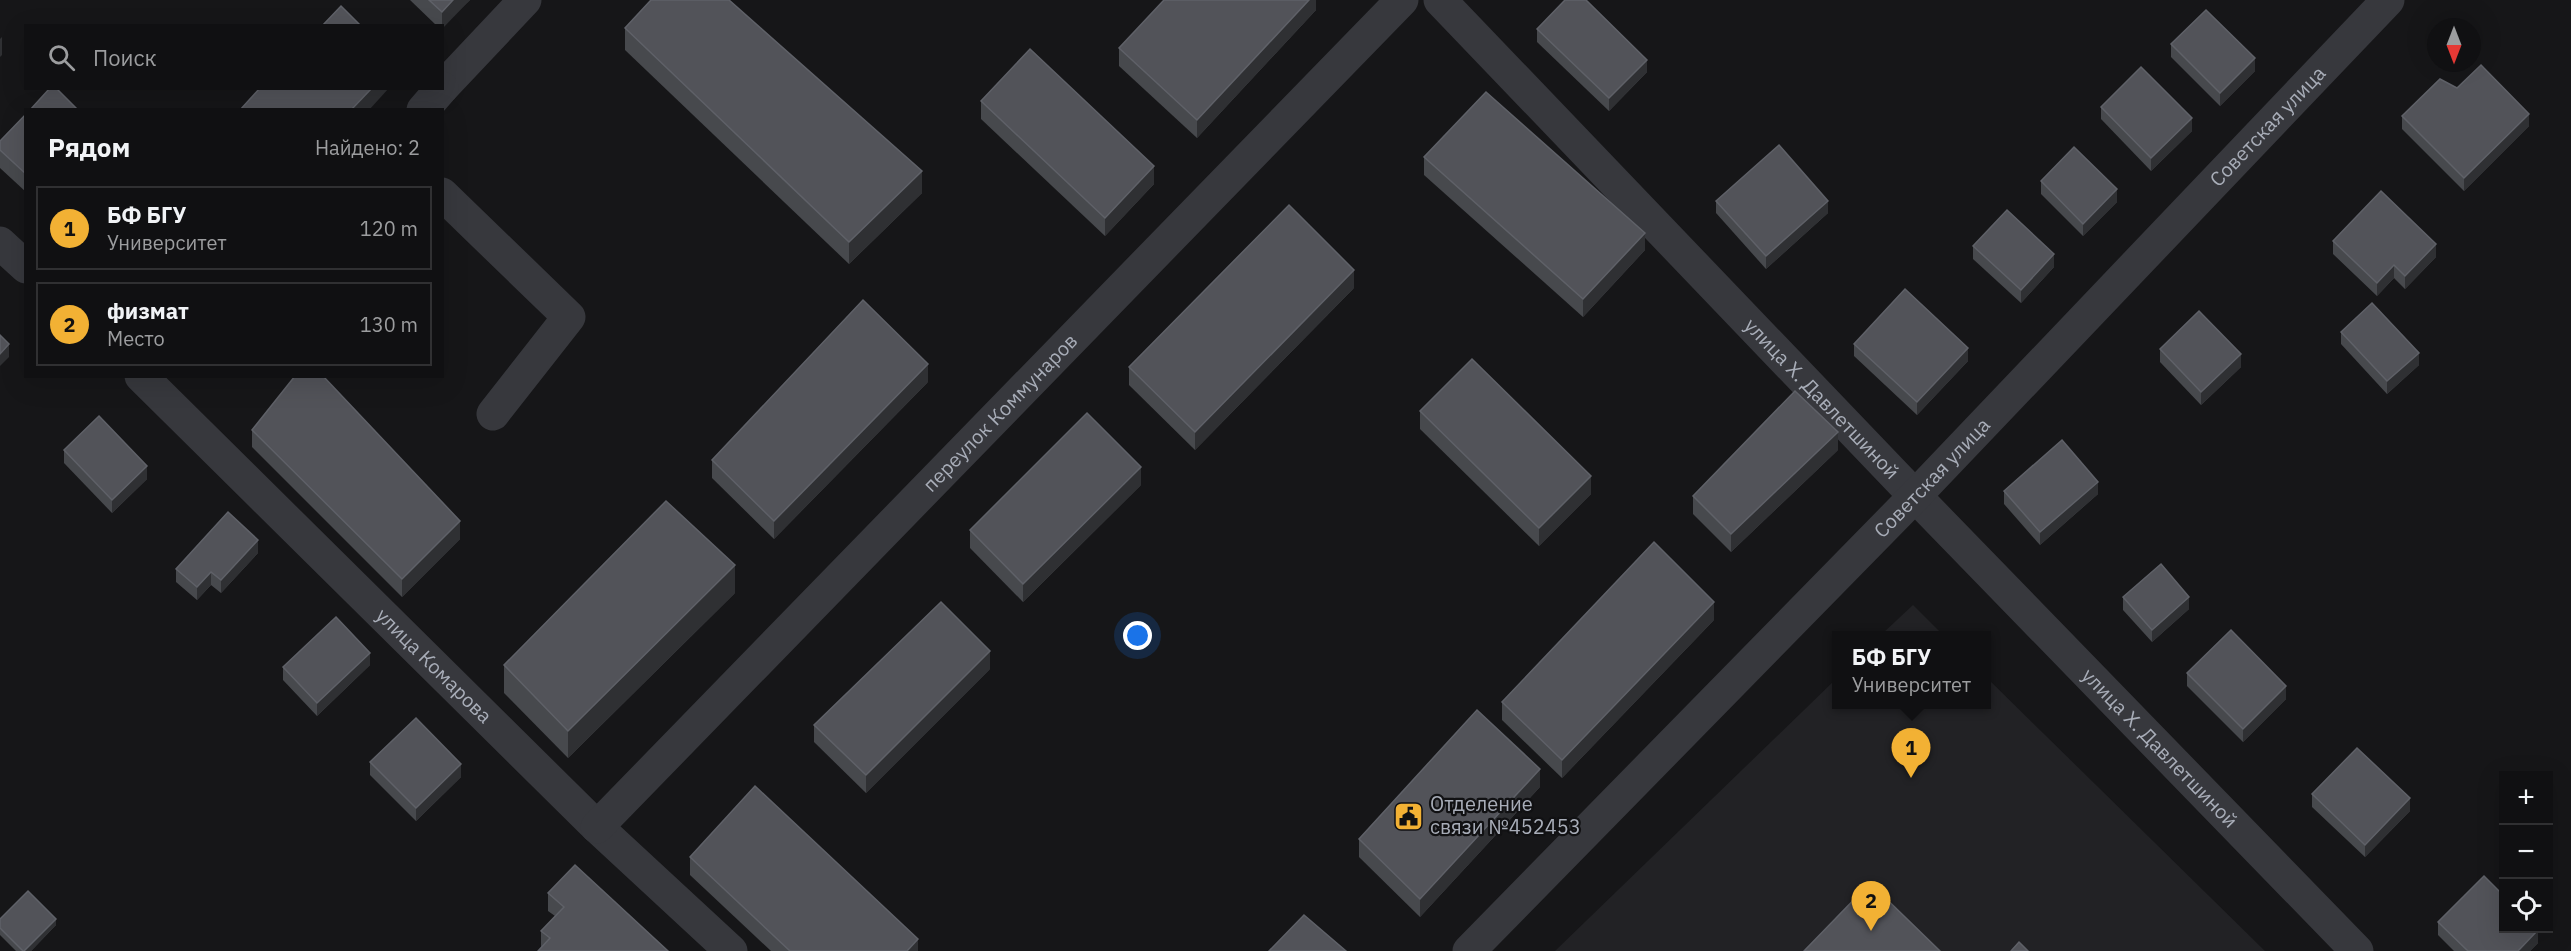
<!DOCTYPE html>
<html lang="ru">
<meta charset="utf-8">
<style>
body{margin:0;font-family:"IBM Plex Sans",sans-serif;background:#1e1e20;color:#f1f3f6}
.controls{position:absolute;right:18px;bottom:18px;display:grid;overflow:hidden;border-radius:0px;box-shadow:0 6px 24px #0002}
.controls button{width:54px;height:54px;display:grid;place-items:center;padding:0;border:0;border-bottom:2px solid #303032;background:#101012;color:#f1f3f6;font:30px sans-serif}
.compass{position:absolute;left:2427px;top:18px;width:54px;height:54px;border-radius:50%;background:#101012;box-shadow:0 6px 24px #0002;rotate:180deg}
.you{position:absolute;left:1138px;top:636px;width:21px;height:21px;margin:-15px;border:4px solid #fff;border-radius:50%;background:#1a73e8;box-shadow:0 0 0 9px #1a73e833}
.badge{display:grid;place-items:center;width:39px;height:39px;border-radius:50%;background:#f2b134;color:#111;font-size:20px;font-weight:700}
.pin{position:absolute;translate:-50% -50px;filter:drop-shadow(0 2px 3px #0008)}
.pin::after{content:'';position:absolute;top:32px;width:21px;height:18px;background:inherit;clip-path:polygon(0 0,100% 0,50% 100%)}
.popup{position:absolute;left:1832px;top:631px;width:159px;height:78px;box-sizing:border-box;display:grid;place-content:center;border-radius:0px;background:#101012;filter:drop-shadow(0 2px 4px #0005);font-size:20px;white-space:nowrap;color:#9c9d9f}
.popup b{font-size:22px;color:#f1f3f6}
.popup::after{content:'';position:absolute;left:50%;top:100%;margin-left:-12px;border:12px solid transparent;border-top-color:#101012}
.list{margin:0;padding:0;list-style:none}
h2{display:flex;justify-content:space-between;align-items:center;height:78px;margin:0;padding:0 24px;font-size:26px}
h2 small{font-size:20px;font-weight:400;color:#9c9d9f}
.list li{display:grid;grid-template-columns:39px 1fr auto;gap:18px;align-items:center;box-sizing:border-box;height:84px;margin:0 12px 12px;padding:0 12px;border:2px solid #303032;border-radius:0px}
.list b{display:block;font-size:22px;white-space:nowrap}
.list p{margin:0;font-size:20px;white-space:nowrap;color:#9c9d9f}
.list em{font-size:20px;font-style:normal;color:#9c9d9f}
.icon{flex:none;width:33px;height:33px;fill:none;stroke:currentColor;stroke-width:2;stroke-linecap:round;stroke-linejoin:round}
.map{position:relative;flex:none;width:2571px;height:951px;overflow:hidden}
.search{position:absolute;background:#101012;box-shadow:0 6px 24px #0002;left:24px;top:24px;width:420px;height:66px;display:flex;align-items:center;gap:15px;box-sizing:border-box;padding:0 21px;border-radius:0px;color:#9c9d9f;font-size:22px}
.panel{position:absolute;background:#101012;box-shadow:0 6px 24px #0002;left:24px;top:108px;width:420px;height:270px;border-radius:0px}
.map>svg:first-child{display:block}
</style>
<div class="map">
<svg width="2571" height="951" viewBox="0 0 2571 951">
<rect width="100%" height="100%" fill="#161618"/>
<g fill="#222225">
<polygon points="1913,605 1943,635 1881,635"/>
<polygon points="1986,677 2265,951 1555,951 1836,679 1836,704 1986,704"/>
</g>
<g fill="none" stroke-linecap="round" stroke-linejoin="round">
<g stroke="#37383d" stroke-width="33">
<path id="s1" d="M1440 0 1915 496 2357 951"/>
<polyline points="442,88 525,0"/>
<polyline points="423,110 442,88"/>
<polyline points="442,194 569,317 493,414"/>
<polyline points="0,243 26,267"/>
<path id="s2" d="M141 376 597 827 731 951"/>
<path id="s3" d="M597 827 1402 0"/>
<path id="s4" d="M1469 951 1915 496 2388 0"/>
</g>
</g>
<g fill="#47494d">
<polygon points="410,0 470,0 442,26 437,26"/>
<polygon points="1316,0 1316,10 1197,138 1119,66 1119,48"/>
<polygon points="625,28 922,193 849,264 625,50"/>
<polygon points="1537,29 1647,72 1609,111 1537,42"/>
<polygon points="2171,44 2255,71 2220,106 2171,57"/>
<polygon points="2457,88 2529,126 2464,191 2402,129 2402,116"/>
<polygon points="981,101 1154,184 1105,236 981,119"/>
<polygon points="2101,107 2192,131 2151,171 2101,119"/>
<polygon points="26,114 26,192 0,168 0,141"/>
<polygon points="1424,157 1645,250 1583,317 1424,175"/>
<polygon points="2041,181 2117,202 2083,236 2041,194"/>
<polygon points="1716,201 1828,213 1766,269 1716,213"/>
<polygon points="2333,241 2436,257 2405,289 2394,278 2377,296 2333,254"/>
<polygon points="1973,246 2054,267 2021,303 1973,259"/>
<polygon points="1354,288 1195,450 1129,385 1129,367"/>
<polygon points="2341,332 2419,365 2387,394 2341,344"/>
<polygon points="1854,344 1968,361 1917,415 1854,356"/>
<polygon points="2160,349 2241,367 2201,405 2160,362"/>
<polygon points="928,382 774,539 712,478 712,460"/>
<polygon points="1420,411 1591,494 1539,546 1420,429"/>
<polygon points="252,430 460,539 402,597 252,447"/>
<polygon points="64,450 147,479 112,513 64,463"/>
<polygon points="1838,450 1731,552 1693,514 1693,496"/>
<polygon points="1141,485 1023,602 970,548 970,530"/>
<polygon points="2004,491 2098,494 2040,545 2004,504"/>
<polygon points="258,553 221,593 211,585 197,600 176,582 176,569"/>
<polygon points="735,593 568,758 504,693 504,665"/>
<polygon points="2123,597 2189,609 2152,642 2123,610"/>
<polygon points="1714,620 1562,778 1502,720 1502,702"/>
<polygon points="370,665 317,716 283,680 283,667"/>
<polygon points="990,669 866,793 814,742 814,725"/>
<polygon points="2187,673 2286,699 2243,742 2187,686"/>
<polygon points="370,762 461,777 416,821 370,775"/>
<polygon points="1540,787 1420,917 1359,857 1359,839"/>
<polygon points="2312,794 2410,811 2365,857 2312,807"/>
<polygon points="690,857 918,951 771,951 690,875"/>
<polygon points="548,893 668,951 541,947 541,931 555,916 548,911"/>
<polygon points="0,919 56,925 31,951 16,951 0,935"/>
<polygon points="2438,922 2538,943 2530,951 2454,951 2438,935"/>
</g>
<g fill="#2f3033">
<polygon points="453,0 470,0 442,29 442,12"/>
<polygon points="1309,0 1316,0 1316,10 1197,138 1197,120"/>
<polygon points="2,37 2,55 0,57 0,39"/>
<polygon points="2255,58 2255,71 2220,106 2220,93"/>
<polygon points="1647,60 1647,72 1609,111 1609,98"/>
<polygon points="372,88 389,88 369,110 351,110"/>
<polygon points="2529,114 2529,126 2464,191 2464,178"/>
<polygon points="2192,118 2192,131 2151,171 2151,158"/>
<polygon points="1154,166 1154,184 1105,236 1105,218"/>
<polygon points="922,171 922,193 849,264 849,242"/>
<polygon points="2117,189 2117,202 2083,236 2083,224"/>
<polygon points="1828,201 1828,213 1766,269 1766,256"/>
<polygon points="1645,233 1645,250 1583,317 1583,299"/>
<polygon points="2436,244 2436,257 2405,289 2405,276"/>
<polygon points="2054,254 2054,267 2021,303 2021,290"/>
<polygon points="2394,265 2394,278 2377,296 2377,283"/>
<polygon points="1354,270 1354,288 1195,450 1195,432"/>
<polygon points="9,344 9,357 0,366 0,354"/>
<polygon points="1968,348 1968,361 1917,415 1917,402"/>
<polygon points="2419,353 2419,365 2387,394 2387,381"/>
<polygon points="2241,354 2241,367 2201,405 2201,392"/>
<polygon points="928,364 928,382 774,539 774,521"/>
<polygon points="1838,432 1838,450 1731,552 1731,534"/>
<polygon points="147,466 147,479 112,513 112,500"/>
<polygon points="1141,467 1141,485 1023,602 1023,584"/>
<polygon points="1591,476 1591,494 1539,546 1539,528"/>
<polygon points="2098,482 2098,494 2040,545 2040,532"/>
<polygon points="460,521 460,539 402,597 402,579"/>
<polygon points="258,540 258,553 221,593 221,580"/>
<polygon points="735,565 735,593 568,758 568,731"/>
<polygon points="211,572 211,585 197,600 197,587"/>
<polygon points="2189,597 2189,609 2152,642 2152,630"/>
<polygon points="1714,602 1714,620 1562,778 1562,760"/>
<polygon points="990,651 990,669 866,793 866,775"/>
<polygon points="370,653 370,665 317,716 317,703"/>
<polygon points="2286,686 2286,699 2243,742 2243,729"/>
<polygon points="461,764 461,777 416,821 416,808"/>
<polygon points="1540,769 1540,787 1420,917 1420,899"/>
<polygon points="2410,798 2410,811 2365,857 2365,845"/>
<polygon points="56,919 56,925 31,951 24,951"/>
<polygon points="2538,930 2538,943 2530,951 2518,951"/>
<polygon points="918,939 918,951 907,951"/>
</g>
<g fill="#525359" stroke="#5f6168" stroke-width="1.5">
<polygon points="429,0 453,0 442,12"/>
<polygon points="651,0 729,0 922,171 849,242 625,28"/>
<polygon points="1164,0 1309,0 1197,120 1119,48"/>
<polygon points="1565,0 1586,0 1647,60 1609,98 1537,29"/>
<polygon points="341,6 361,26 322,26"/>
<polygon points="2206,10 2255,58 2220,93 2171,44"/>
<polygon points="1030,49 1154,166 1105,218 981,101"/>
<polygon points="2481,65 2529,114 2464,178 2402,116 2440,79 2457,88"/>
<polygon points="2141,67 2192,118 2151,158 2101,107"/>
<polygon points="50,88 56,88 78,110 30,110"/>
<polygon points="260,88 372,88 351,110 240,110"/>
<polygon points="1486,92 1645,233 1583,299 1424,157"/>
<polygon points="26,114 26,174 0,150 0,141"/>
<polygon points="1779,145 1828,201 1766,256 1716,201"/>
<polygon points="2074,147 2117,189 2083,224 2041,181"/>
<polygon points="2381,191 2436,244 2405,276 2394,265 2377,283 2333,241"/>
<polygon points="1289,205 1354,270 1195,432 1129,367"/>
<polygon points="2007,210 2054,254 2021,290 1973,246"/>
<polygon points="1905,289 1968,348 1917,402 1854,344"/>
<polygon points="863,300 928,364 774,521 712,460"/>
<polygon points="2372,303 2419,353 2387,381 2341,332"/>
<polygon points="2199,311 2241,354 2201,392 2160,349"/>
<polygon points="0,335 9,344 0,354"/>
<polygon points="1472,359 1591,476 1539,528 1420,411"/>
<polygon points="295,376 323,376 460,521 402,579 252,430"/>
<polygon points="1795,391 1838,432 1731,534 1693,496"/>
<polygon points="1087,413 1141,467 1023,584 970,530"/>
<polygon points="99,416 147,466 112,500 64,450"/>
<polygon points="2062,440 2098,482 2040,532 2004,491"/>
<polygon points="666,501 735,565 568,731 504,665"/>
<polygon points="228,512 258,540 221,580 211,572 197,587 176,569"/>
<polygon points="1654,542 1714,602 1562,760 1502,702"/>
<polygon points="2161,564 2189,597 2152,630 2123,597"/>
<polygon points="941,602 990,651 866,775 814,725"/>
<polygon points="336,617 370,653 317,703 283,667"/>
<polygon points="2231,630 2286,686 2243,729 2187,673"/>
<polygon points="1477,710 1540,769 1420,899 1359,839"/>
<polygon points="416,718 461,764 416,808 370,762"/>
<polygon points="2357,748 2410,798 2365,845 2312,794"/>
<polygon points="755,786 918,939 907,951 790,951 690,857"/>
<polygon points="575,865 668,951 538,951 550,938 541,931 564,907 548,893"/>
<polygon points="2484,876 2504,896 2504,928 2536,928 2538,930 2518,951 2468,951 2438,922"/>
<polygon points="1870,883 1940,951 1804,951"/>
<polygon points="28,891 56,919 24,951 23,951 0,928 0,919"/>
<polygon points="1304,915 1346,951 1269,951"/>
<polygon points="2019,942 2028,951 2011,951"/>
</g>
<defs>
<symbol id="civic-square" viewBox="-11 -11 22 22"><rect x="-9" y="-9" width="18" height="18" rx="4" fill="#f2b134" stroke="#111113"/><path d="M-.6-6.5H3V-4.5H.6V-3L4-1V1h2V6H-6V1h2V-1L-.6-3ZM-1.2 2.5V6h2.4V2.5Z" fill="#111"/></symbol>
</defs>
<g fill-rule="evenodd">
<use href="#civic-square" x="1392" y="800" width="33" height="33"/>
</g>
<g text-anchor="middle" stroke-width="4.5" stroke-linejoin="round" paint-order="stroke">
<g font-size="20" fill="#a8adb8" stroke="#111113">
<text dy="7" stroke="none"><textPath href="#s4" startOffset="1148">Советская улица</textPath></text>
<text dy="7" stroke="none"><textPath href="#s1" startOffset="552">улица Х. Давлетшиной</textPath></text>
<text dy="7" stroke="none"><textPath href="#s3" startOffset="578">переулок Коммунаров</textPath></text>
<text dy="7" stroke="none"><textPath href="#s4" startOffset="662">Советская улица</textPath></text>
<text dy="7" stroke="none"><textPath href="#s2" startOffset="412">улица Комарова</textPath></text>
<text dy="7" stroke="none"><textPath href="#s1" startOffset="1038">улица Х. Давлетшиной</textPath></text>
</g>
<g font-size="20" fill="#a8adb8" stroke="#111113" text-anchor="start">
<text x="1430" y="811">Отделение<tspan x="1430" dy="23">связи №452453</tspan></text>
</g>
</g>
</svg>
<div class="controls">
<button>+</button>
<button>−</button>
<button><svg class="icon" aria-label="locate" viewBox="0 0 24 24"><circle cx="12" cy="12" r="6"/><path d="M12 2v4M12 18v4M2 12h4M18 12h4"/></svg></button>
</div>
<svg class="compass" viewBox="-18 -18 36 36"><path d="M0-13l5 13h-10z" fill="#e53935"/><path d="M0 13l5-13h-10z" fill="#9c9d9f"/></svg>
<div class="you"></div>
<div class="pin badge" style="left:1911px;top:778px">1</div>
<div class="popup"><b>БФ БГУ</b>Университет</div>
<div class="pin badge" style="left:1871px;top:931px">2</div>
<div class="search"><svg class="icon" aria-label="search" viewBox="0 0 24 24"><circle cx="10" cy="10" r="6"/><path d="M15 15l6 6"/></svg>Поиск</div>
<section class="panel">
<h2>Рядом<small>Найдено: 2</small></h2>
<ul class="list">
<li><span class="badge">1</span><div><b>БФ БГУ</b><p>Университет</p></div><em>120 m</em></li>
<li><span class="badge">2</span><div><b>физмат</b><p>Место</p></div><em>130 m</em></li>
</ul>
</section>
</div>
